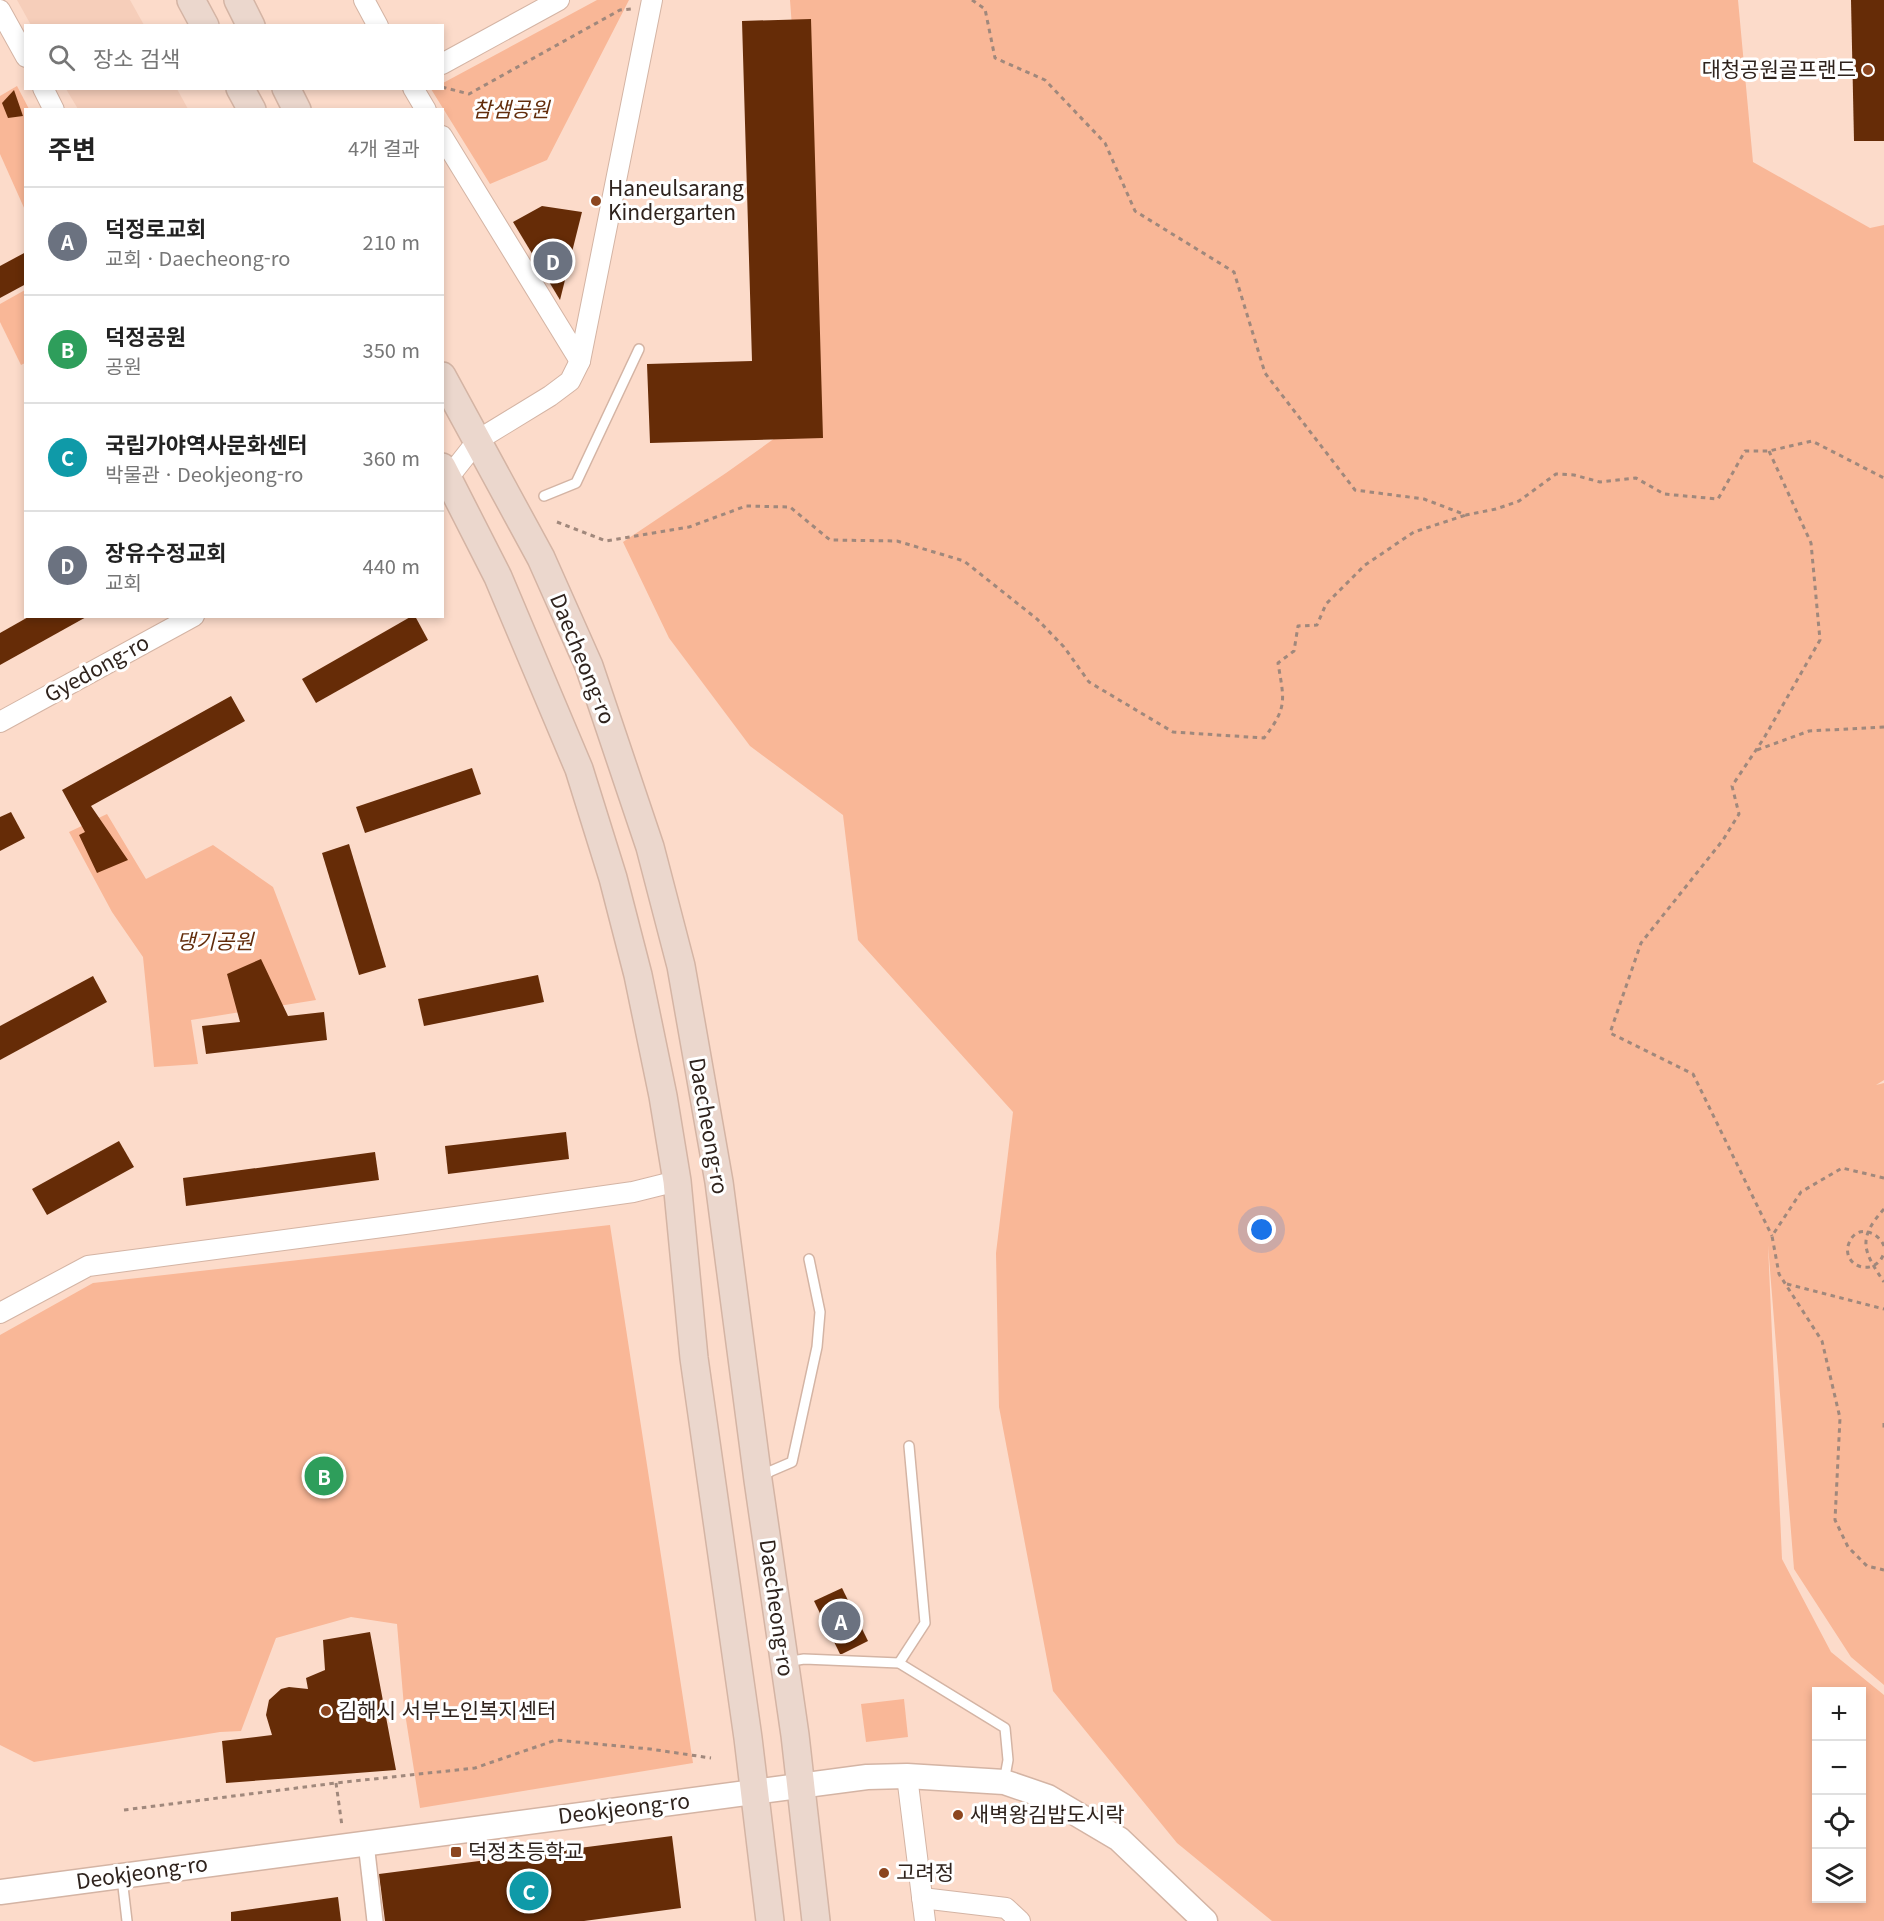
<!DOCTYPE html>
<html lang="ko">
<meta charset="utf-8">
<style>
body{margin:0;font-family:Georgia,"Noto Sans KR",serif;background:#f6f6f6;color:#222}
.controls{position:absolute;right:18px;bottom:18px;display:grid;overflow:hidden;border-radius:0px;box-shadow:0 3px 9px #0003}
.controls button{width:54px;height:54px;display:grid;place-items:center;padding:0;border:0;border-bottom:2px solid #e0e0e0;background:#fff;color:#222;font:30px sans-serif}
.you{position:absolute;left:1262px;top:1230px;width:21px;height:21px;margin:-15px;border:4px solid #fff;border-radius:50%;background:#1a73e8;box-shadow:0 0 0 9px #1a73e833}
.badge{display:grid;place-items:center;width:39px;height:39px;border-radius:50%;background:#0f766e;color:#fff;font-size:20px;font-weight:700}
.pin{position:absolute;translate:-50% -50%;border:3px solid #fff;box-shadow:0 2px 6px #0006}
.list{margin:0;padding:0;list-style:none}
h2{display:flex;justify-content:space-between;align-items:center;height:78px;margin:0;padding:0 24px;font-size:26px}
h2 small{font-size:20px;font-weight:400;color:#767676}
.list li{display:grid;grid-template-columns:39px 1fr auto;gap:18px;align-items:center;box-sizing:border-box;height:108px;padding:0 24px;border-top:2px solid #e0e0e0}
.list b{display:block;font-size:22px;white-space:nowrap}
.list p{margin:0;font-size:20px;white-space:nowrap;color:#767676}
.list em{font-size:20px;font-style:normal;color:#767676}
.icon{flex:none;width:33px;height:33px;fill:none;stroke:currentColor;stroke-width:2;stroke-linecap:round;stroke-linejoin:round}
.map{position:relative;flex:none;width:1884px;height:1921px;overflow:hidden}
.search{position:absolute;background:#fff;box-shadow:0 3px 9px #0003;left:24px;top:24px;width:420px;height:66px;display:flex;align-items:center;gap:15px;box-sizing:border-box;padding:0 21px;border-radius:0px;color:#767676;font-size:22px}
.panel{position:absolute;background:#fff;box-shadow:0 3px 9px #0003;left:24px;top:108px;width:420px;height:510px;border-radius:0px}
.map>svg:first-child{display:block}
</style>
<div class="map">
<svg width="1884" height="1921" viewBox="0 0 1884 1921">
<rect width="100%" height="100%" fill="#fcdbca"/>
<g fill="#f6ceba">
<polygon points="17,0 130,0 144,25 31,25"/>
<polygon points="66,89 177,89 188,109 78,109"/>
</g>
<g fill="#f9b797" fill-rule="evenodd">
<polygon points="597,0 629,0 547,160 490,184 431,89 442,88 443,83"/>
<path d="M790 0H1738L1753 162 1870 228 1884 225V1080L1876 1085 1884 1083V1685L1851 1657 1794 1569 1768 1245 1782 1559 1831 1652 1884 1695V1921H1272L1177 1843 1053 1691 999 1407 996 1253 1013 1112 858 940 843 815 750 746 669 638 623 542 726 473 820 406ZM1816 1692H1862V1898H1816Z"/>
<polygon points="17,86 29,109 26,110 25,210 0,154 0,96"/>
<polygon points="25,290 25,363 21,365 0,322 0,304"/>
<polygon points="107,814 146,879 213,845 273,887 316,1000 191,1020 198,1064 154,1067 143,957 112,912 69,832"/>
<polygon points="610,1225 693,1763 420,1808 404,1707 397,1624 351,1617 276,1638 241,1731 220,1732 34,1762 0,1745 0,1335 93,1283"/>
<polygon points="904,1699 908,1737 866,1742 861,1704"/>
</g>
<g fill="#662c07">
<polygon points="1851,0 1884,0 1884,141 1854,141"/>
<polygon points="811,19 823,438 650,443 647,364 752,361 742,21"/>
<polygon points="14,90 23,116 8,118 2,103"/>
<polygon points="542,206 582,212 560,300 513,222"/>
<polygon points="26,252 26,284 0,298 0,266"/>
<polygon points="30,616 88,616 0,665 0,633"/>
<polygon points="412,616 415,616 428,640 316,703 302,679"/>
<polygon points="231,696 245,721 91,806 128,860 97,873 79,835 85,832 62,790"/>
<polygon points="472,768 481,794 365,833 356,807"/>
<polygon points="11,812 25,838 0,851 0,817"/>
<polygon points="349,844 386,967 359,975 322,853"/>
<polygon points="261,959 288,1016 324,1012 327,1040 206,1054 202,1026 240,1022 227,974"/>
<polygon points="538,975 544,1002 424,1026 418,999"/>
<polygon points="93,976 107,1002 0,1060 0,1026"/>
<polygon points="566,1132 569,1159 448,1174 445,1146"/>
<polygon points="119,1141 134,1167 47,1215 32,1189"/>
<polygon points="375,1152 379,1180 186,1206 183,1178"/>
<polygon points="842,1588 868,1641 842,1654 840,1654 814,1601"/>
<polygon points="370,1632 396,1770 226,1783 222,1741 272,1735 266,1715 269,1700 281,1689 289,1687 308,1689 306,1678 325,1670 323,1640"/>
<polygon points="672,1836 681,1908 584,1921 385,1921 379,1874"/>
<polygon points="338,1897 341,1921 231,1921 231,1912"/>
</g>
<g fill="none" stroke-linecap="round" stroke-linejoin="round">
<defs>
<g id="service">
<polyline points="544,496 576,483 639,349"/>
<polyline points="762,1477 771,1471 792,1462 817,1347 820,1312 809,1259"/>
<polyline points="786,1662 804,1659 899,1663 1005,1728 1008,1760 1004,1782"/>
<polyline points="899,1663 925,1623 909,1446"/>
<polyline points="122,1878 127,1921"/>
</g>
<polyline id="pedestrian" points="366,1843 375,1921"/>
<g id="minor">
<polyline points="364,0 378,26"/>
<polyline points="0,10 26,57"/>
<polyline points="442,64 559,0"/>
<polyline points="43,88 54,110"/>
<polyline points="413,88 426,110"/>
<polyline points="442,136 580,361"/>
<polyline points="442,481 448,478 478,440 550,396 570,381 580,361 652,0"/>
<polyline points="0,722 194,616"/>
<polyline points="0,1313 88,1266 405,1224 633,1192 677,1181"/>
<polyline points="907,1776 925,1921"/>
<polyline points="922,1898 1006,1908 1020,1921"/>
</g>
<polyline id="tertiary" points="0,1892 867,1777 907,1776 1004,1782 1048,1797 1119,1839 1205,1921"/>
<g id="secondary">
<polyline points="191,0 205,26"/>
<polyline points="238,0 251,26"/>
<polyline points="240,88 252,110"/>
<polyline points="286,88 297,110"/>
<polyline points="442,376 541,558 589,666 650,847 681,966 719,1182 758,1480 795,1735 816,1921"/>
<polyline points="442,467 498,577 579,769 613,878 638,975 663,1096 677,1181 694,1358 748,1738 770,1921"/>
</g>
</defs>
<use href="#service" stroke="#d4b4a4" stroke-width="12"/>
<use href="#pedestrian" stroke="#d4b4a4" stroke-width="18"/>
<use href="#minor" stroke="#d4b4a4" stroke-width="22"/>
<use href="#tertiary" stroke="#d4b4a4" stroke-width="27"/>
<use href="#secondary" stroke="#d4b4a4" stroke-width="30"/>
<g stroke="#a0887c" stroke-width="3" stroke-dasharray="4.5 4.5" stroke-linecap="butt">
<polyline points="972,0 985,9 995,58 1045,80 1105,143 1135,211 1234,272 1265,373 1355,490 1424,499 1466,515 1496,509 1519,501 1556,474 1574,475 1600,482 1636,478 1664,494 1718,499 1745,451 1769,451 1812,441 1884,478"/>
<polyline points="442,87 469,94 620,10 631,9"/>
<polyline points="1769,451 1811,543 1820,640 1764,738 1732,786 1739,814 1723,840 1641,943 1610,1033 1693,1074 1772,1236"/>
<path d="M557 522 606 541 689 527 746 506 790 507 830 540 897 541 964 561 1037 619 1064 647 1089 682 1173 732 1264 738C1288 707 1284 700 1278 663L1294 651 1298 626 1317 625 1326 604 1365 565 1414 532 1466 515"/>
<polyline points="1757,750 1809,731 1884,727"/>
<polyline points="1884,1178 1842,1168 1801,1192 1772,1236 1779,1274 1822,1341 1840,1418 1835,1520 1848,1547 1867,1566 1884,1570"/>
<path d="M1884 1209C1857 1239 1863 1251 1884 1282"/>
<path d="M1884 1246C1878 1231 1856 1224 1849 1243 1840 1266 1875 1279 1884 1253"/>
<polyline points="1787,1284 1884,1309"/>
<polyline points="1884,1423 1884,1432"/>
<polyline points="336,1783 342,1826"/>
<polyline points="124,1810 336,1783 475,1768 556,1740 650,1749 711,1758"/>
</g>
<use href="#service" stroke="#fff" stroke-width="9"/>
<use href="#pedestrian" stroke="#fff" stroke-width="15"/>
<use href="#minor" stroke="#fff" stroke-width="20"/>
<use href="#tertiary" stroke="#fff" stroke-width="24"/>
<use href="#secondary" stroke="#ebd7cd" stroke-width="27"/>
</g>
<g fill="#8c461f" stroke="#fff" stroke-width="2">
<circle cx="1868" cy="70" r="6"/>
<circle cx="596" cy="201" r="6"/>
<circle cx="326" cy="1711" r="6"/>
<circle cx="958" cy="1815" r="6"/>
<rect x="450" y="1846" width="12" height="12" rx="3"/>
<circle cx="884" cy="1873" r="6"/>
</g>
<g text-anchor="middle" stroke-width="6" stroke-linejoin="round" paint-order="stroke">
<g font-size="21" fill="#2f231d" stroke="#fff" text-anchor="start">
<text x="1856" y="77" text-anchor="end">대청공원골프랜드</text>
<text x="608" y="196">Haneulsarang<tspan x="608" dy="24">Kindergarten</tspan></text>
<text x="338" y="1718">김해시 서부노인복지센터</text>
<text x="970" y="1822">새벽왕김밥도시락</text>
<text x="468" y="1859">덕정초등학교</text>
<text x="896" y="1880">고려정</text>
</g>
<g font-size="21" font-style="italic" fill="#632d0c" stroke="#fff">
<text x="511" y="117">참샘공원</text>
<text x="215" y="949">댕기공원</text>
</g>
<g font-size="21" fill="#2f231d" stroke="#fff">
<text transform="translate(582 659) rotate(68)" y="7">Daecheong-ro</text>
<text transform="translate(97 669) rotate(-29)" y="7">Gyedong-ro</text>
<text transform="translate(708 1126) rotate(80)" y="7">Daecheong-ro</text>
<text transform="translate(776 1608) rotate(82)" y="7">Daecheong-ro</text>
<text transform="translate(624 1809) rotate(-7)" y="7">Deokjeong-ro</text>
<text transform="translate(142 1873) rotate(-8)" y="7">Deokjeong-ro</text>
</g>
</g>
</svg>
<div class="controls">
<button>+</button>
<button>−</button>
<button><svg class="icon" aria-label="locate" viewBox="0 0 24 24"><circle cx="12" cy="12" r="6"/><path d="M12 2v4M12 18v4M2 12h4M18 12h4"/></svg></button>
<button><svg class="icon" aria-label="layers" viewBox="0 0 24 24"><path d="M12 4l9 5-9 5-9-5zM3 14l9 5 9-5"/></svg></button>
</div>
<div class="you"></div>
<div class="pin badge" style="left:841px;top:1621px;background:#6b7280">A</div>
<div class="pin badge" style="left:324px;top:1476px;background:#2e9e5b">B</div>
<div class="pin badge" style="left:529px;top:1891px;background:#0f9aa8">C</div>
<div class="pin badge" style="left:553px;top:261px;background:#6b7280">D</div>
<div class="search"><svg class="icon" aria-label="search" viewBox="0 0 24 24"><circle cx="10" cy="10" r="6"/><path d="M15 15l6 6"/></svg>장소 검색</div>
<section class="panel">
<h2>주변<small>4개 결과</small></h2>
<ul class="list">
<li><span class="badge" style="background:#6b7280">A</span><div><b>덕정로교회</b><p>교회 · Daecheong-ro</p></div><em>210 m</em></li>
<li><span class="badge" style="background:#2e9e5b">B</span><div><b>덕정공원</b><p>공원</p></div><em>350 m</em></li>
<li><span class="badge" style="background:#0f9aa8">C</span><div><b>국립가야역사문화센터</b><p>박물관 · Deokjeong-ro</p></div><em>360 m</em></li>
<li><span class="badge" style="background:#6b7280">D</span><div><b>장유수정교회</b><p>교회</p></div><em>440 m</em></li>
</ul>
</section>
</div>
